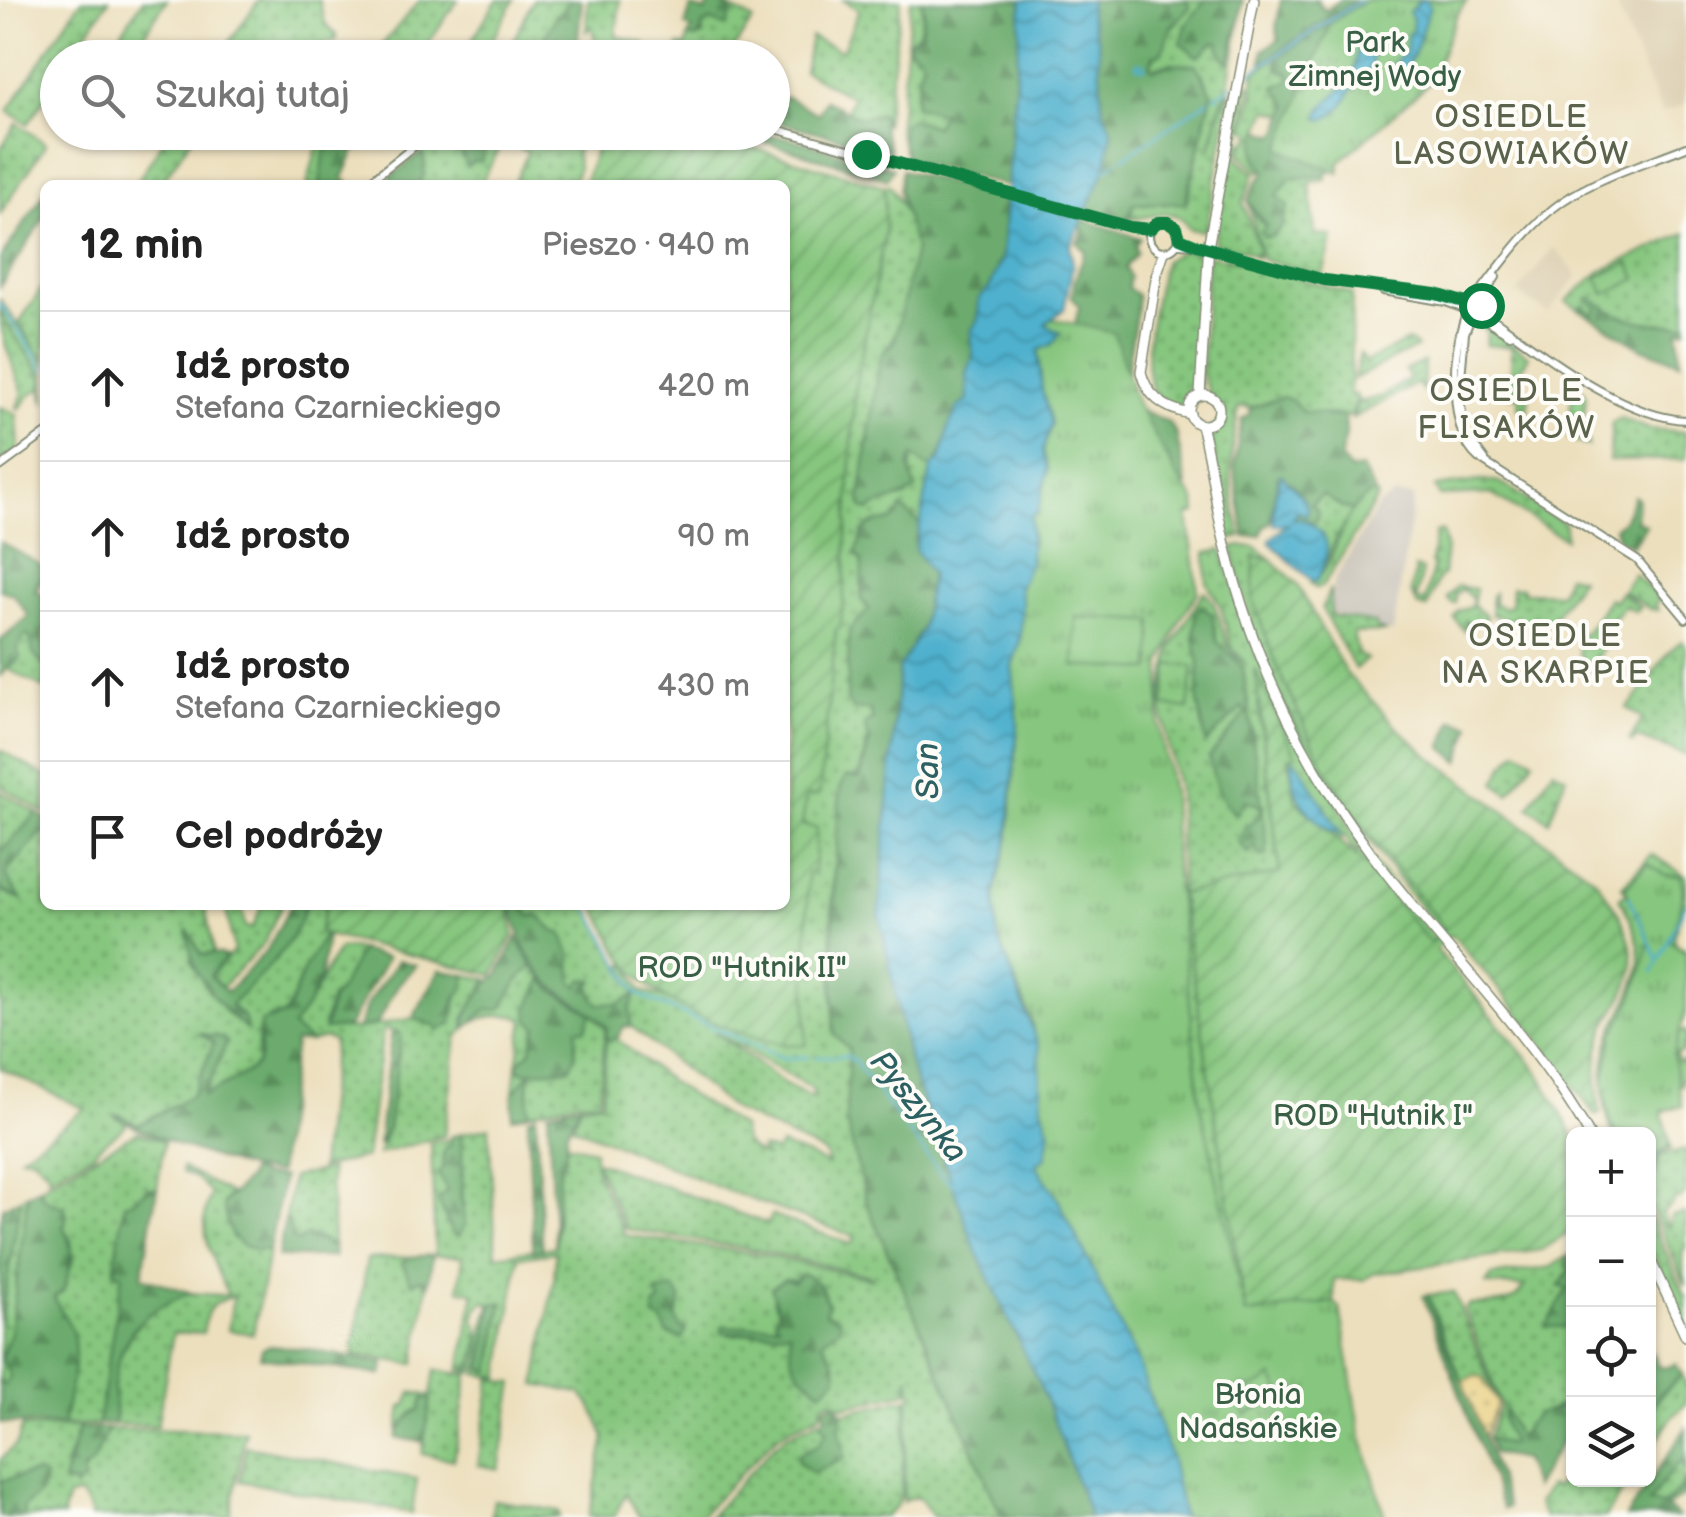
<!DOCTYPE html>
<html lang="pl">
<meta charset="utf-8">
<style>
body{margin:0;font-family:"Balsamiq Sans",sans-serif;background:#f2f2f2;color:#222}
.controls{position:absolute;right:30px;bottom:30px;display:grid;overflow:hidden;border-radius:15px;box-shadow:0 2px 8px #0004}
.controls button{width:90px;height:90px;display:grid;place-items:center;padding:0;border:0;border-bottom:2px solid #e0e0e0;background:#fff;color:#222;font:50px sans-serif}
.stop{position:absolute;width:30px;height:30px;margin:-22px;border:8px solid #0b8043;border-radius:50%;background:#fff}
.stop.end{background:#0b8043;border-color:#fff;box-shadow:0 2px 10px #0008}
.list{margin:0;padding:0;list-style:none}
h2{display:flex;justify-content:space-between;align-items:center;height:130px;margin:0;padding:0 40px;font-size:42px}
h2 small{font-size:32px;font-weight:400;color:#767676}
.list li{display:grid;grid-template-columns:65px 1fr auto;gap:30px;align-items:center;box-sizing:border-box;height:150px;padding:0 40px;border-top:2px solid #e0e0e0}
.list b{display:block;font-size:38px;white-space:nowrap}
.list p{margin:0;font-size:32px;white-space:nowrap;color:#767676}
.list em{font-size:32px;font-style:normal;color:#767676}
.icon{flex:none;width:55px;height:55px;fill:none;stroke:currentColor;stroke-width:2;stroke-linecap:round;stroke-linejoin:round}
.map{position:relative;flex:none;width:1686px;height:1517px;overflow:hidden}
.search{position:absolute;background:#fff;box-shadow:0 2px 8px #0004;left:40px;top:40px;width:750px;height:110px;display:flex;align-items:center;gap:25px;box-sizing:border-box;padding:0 35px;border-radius:55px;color:#767676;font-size:38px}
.panel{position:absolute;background:#fff;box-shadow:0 2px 8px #0004;left:40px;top:180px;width:750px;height:730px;border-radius:15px}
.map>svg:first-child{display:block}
</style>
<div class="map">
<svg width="1686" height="1517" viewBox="0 0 1686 1517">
<defs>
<pattern id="grass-dots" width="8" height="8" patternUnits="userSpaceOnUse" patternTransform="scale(2.5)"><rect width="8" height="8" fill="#86c67e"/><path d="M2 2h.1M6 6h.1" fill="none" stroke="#6da268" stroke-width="1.8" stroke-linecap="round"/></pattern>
<pattern id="forest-firs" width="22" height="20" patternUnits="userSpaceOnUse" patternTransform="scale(2.5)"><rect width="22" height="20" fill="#6cab6d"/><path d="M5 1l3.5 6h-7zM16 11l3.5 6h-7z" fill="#588c5a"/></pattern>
<pattern id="wetland-marsh" width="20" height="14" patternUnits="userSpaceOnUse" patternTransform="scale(2.5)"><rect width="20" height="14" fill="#86c67e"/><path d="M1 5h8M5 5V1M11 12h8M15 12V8" fill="none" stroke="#6da268"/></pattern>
<pattern id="sand-dots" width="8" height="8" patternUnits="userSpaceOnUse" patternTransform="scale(2.5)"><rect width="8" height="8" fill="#eeda9e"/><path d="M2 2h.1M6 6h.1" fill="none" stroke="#ccbc89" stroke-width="1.8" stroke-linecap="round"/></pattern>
<pattern id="park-tufts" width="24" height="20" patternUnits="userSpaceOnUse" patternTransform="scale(2.5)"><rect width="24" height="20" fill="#86c67e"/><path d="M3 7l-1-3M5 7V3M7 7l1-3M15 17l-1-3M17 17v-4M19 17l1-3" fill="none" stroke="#6da268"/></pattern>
<pattern id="garden-furrows" width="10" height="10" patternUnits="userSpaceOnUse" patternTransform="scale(2.5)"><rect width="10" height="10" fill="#86c67e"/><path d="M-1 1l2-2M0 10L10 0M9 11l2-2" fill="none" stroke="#6da268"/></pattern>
<pattern id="water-waves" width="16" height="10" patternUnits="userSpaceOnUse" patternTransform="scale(2.5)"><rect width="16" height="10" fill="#4fb1ce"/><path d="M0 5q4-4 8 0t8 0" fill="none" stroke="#4191a8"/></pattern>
</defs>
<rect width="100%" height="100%" fill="#fdfcf7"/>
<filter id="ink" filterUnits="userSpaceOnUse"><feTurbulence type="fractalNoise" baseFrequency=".01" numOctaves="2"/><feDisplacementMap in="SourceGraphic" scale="20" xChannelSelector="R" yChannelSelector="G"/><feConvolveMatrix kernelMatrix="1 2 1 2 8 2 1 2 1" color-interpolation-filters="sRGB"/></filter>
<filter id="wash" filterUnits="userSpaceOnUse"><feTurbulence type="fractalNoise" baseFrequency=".0048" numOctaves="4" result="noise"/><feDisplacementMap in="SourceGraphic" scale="40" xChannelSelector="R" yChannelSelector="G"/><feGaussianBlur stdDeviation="2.25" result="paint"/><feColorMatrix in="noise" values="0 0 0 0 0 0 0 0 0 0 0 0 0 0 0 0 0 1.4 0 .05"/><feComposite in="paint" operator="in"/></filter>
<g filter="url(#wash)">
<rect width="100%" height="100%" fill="#ecdfbd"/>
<g fill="#ddd0b2">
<polygon points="1614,0 1686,0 1686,104 1662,113"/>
<polygon points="1554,247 1578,276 1548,313 1517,293"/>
</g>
<polygon fill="#c9c3b8" points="1394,495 1414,497 1393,633 1377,629 1374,623 1329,613 1334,581 1378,506"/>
<g fill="url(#grass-dots)" stroke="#528259" stroke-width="2.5" fill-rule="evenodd">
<polygon points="81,0 109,0 71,57 58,58 57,79 28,124 8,111"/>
<polygon points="143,0 167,0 129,57 105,57"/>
<polygon points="259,0 319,0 325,23 336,34 336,40 309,49 312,57 273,57 255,42 245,57 218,58"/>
<polygon points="420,0 458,0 430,40 423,57 372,57"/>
<polygon points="497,0 514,0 483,57 465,57 471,41"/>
<polygon points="533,0 572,0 556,17 535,57 505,58"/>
<polygon points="588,0 620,0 616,36 646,44 643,57 620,57 595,41 591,26 586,32"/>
<polygon points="843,0 901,0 885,125 882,113 860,118 846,112 852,97 804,71 811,37 842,51 859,10"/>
<path d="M911 0H921C924 20 922 31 909 48L919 55 923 63 919 71 915 105 943 113 935 126 911 119 903 124 902 142 898 132Z"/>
<path d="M1186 0H1243L1228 91 1222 100 1209 152 1223 102 1232 90 1206 231 1189 229C1173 201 1151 220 1127 219L1131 216 1133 204 1187 201 1212 94 1203 74 1172 63 1150 68C1155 47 1175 24 1189 8Z"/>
<polygon points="729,7 753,20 728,57 710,57 703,54 701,57 675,58 679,46 686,47 688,37 695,39 702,25 732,13"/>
<polygon points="1277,58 1279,69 1290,73 1290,81 1275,87 1289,106 1286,115 1268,110 1260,129 1257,161 1264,170 1259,172 1241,154 1243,142 1250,140 1251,132 1245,128 1254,93 1254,73"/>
<polygon points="1247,83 1251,86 1237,157 1255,173 1243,203 1260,252 1253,254 1260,256 1257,258 1248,252 1214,243 1242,84"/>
<polygon points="17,123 46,144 0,214 0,149"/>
<polygon points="168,133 195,133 160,185 135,185"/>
<polygon points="321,133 352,133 347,138 332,138 324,156 320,185 307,185"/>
<path d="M486 133H504L499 149 480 185H418L424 175V157L420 154C429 145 447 143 460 147L462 157 487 141Z"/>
<polygon points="521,133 575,133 578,169 572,185 564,185 568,176 559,185 513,185 528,152 517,147"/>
<polygon points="1326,175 1326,179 1310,183 1315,234 1333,237 1323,275 1263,260 1248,201 1259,221 1267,227 1264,237 1279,192 1289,179"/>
<path d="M889 185C901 201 914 228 915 249 916 275 901 335 883 353L867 443 862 507 868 511 884 502 906 497 913 456 931 469 921 525 914 518 893 520 862 531V560L869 609V709L874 720 834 865 831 928 834 1034 850 1049 846 1120 867 1204 1002 1517H933L920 1498H909L903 1502 909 1398 912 1397 909 1376 908 1392 844 1407 832 1400 823 1404 820 1415 790 1428 775 1438 699 1517H639L626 1493 614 1517H589L605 1437 592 1407 580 1393 536 1385 554 1279 556 1252 519 1257 500 1378 477 1374 482 1367 485 1371 496 1346 502 1303 492 1304 481 1364 473 1373 466 1372C484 1363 478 1345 483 1328 485 1319 488 1314 490 1305L486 1301 477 1308 474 1320C482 1330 479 1356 470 1367L460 1371 474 1293 459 1289 463 1256 435 1255 431 1143 451 1139V1145L442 1157 447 1191 443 1212 451 1232 463 1207 462 1138 459 1134 489 1127 496 1255 555 1247 559 1171 568 1144 594 1150C592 1179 617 1207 624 1235L764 1255 872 1279 871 1276 767 1252 625 1229C618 1205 603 1185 596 1161L768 1224 772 1215 851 1244 855 1240 853 1236 725 1190 573 1126 581 1103H602L607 1027 593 1012 558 991 565 984 515 905H587L635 993 623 965 627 963 641 991 671 999 723 1026 806 1045 808 873 816 828 802 825 806 797 819 794 836 628 843 604 855 387 885 232 884 186ZM631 1026 735 1111 825 1153 828 1164 781 1145 776 1151 761 1148V1153L767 1157C753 1151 741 1145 742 1128L673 1084 617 1039 623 1027ZM715 1032 812 1089 814 1099 787 1086ZM786 1279 820 1284 828 1304 825 1313 839 1319 840 1326 822 1341 830 1358 822 1391C795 1371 789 1364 790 1330L728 1335 779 1324V1313L773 1300Z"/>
<polygon points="1686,233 1686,329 1678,330 1680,362 1642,348 1566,301 1601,271"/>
<path d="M1182 250 1204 253C1200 289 1197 326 1198 362 1198 370 1202 385 1197 392 1194 398 1185 406 1179 406 1122 407 1158 290 1164 261Z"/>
<path d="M1208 255 1244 263 1224 256 1352 294 1350 396 1356 394 1357 398 1351 416 1310 414 1272 400 1255 407H1239C1228 464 1227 480 1241 537L1228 540 1212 443V428L1222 421 1225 410 1209 395 1202 371Z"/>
<polygon points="45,283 45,363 19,323"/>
<path d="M0 311 43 379 41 389 31 394 19 409 17 407 23 394C14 366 0 339 0 311Z"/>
<polygon points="1477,323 1484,324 1529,356 1522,367 1518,367 1517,391 1529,392 1528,413 1519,408 1520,396 1510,395 1512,347 1486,345 1487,333 1483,328 1473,327"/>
<polygon points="1408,341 1417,347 1354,379 1360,354 1365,362"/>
<polygon points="1424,362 1423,391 1418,383 1353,418 1359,400 1361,402 1382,396 1410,378 1405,370"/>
<polygon points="1572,385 1584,391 1586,397 1581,439 1588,441 1588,446 1569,439"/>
<polygon points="0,407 17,414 19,449 0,462"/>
<polygon points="1621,418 1649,429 1686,432 1686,459 1609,461 1612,423"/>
<polygon points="1480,481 1500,482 1565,523 1565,539 1491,494 1440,496 1435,487"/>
<polygon points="1323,495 1354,511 1336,539 1318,580 1323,563 1310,523 1314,508 1311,505"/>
<polygon points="1442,531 1446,547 1443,575 1439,578 1427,608 1418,606 1411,592 1415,568 1422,570 1416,600 1425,601 1434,564 1431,563 1435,533"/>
<path d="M1242 546 1256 547 1270 558H1254L1273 617 1278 670 1324 766 1367 832 1445 928 1441 933C1370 847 1307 760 1264 657 1249 622 1241 584 1232 548Z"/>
<path d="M1222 550 1256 654 1361 847 1357 850 1352 848 1345 835 1339 840 1353 853 1366 852 1436 939 1430 943 1366 866 1295 800 1289 757 1295 755 1274 715V707L1258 703 1280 873 1181 895 1246 1314 1244 1383 1163 870 1181 894 1178 790 1163 718 1162 696 1171 648 1204 591C1226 611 1217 649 1245 663L1231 646 1221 607 1207 583 1206 553ZM1201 606 1212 614 1217 641 1243 668 1262 806 1245 799 1209 758 1246 713 1242 706 1206 742 1198 701 1199 662 1194 637 1196 613Z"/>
<polygon points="1634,574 1661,599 1655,605 1658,610 1650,609 1622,591"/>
<polygon points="1567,575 1580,578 1553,619 1523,623 1492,615 1491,596 1494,593 1494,604 1504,608 1511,605 1512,587 1523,588 1523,592 1560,593"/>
<polygon points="1457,586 1475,589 1473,605 1487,617 1473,626 1464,620 1468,627 1465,631 1454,618 1458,611 1471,607 1473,599 1462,589 1455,595 1456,603 1452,604 1447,598"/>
<polygon points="1330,589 1331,616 1375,623 1377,629 1386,632 1353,633 1358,654 1367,659 1355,669 1322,609"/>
<path d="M1620 592 1640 607 1635 611 1624 606 1594 643 1602 649 1597 657 1604 662 1594 672C1577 663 1576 649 1581 632L1585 634 1609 598 1614 601Z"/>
<polygon points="25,635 30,637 45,667 45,689 6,668 16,663 19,641"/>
<path d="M1682 641 1686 647V755L1636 737 1633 742 1629 740 1643 719 1627 708C1648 688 1658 657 1682 641Z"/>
<polygon points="0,750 45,776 45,813 0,786"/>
<polygon points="1518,750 1534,760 1509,794 1495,783 1505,764"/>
<polygon points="1553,769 1566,776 1549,821 1529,807"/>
<polygon points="0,791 37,813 0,853"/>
<path d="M45 829V905H205L214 953 202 955 192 937 191 960 197 971 226 1013 246 1029 231 1005C258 976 297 946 305 905H326L319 933 324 935C320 949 311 958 304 970 295 984 294 1002 284 1015L268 1018 259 1028 257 1066 221 1089 203 1096 227 1043 202 1035 214 1042 192 1095 138 1125 116 1117 127 1123C119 1137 101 1139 94 1153L48 1178 50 1174 33 1157 21 1156 85 1109 0 1068V890L20 899 8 879 7 871Z"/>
<path d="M1652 854 1686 876V900L1674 935 1676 944 1686 949V1010L1679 1032 1686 1031V1045L1683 1046 1684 1051 1676 1054 1678 1062 1686 1061V1078L1681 1079 1682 1085 1676 1086 1682 1106 1662 1111 1671 1149 1657 1156 1652 1175 1656 1171 1659 1156 1686 1150V1192L1682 1198 1673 1200 1672 1205 1662 1213 1669 1228 1671 1216 1686 1213V1245L1682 1255 1686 1286 1649 1202 1650 1136 1613 1134C1599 1099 1600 1056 1617 1021 1628 1000 1640 981 1640 956 1639 935 1629 915 1619 898L1627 893 1622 886Z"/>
<polygon points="225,905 241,905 245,926 252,929 262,905 282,905 264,943 221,988 210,976 234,951"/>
<path d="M350 948 360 950C356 965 344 989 331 998L323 1025 343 1029 364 1028 413 1018 437 1026 456 1010C455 996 464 988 466 975L488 979 464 1019 465 1029 457 1038 444 1136 378 1154 388 1128 401 1035 393 1033 391 1037V1030H383L366 1157 320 1168 334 1041 325 1038 310 1042 292 1027C295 1017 301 1015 306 1007 319 989 325 968 339 949Z"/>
<path d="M533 967 543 979 528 1009 538 1026 530 1052 518 1069H547L577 1029H585L591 1013 605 1028V1033L599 1101 579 1100 529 1113 528 1084 531 1075 513 1094 524 1019C510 1013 485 1015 471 1023L472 1018 503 1003 522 975Z"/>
<path d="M137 1132 164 1141 157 1189 148 1188 133 1201 115 1272 122 1274 98 1425H63C68 1394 78 1361 71 1331 68 1320 58 1308 54 1296L63 1291 73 1260 71 1240 41 1194 42 1186Z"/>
<path d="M182 1167 230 1194 223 1204 232 1238 261 1250H269L253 1334 228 1330 233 1296C208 1306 208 1306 203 1333H173L157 1426 113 1424C118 1410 113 1399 114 1385 118 1343 145 1302 189 1294 200 1292 216 1296 228 1295 214 1265 195 1226 211 1194L196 1178 182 1172Z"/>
<polygon points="330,1169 333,1245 307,1236 298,1242 291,1239 289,1222 285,1218 292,1177"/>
<polygon points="28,1194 10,1334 1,1358 11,1376 5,1386 0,1380 0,1325 21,1198"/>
<polygon points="1648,1213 1686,1297 1686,1327 1649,1246"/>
<polygon points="409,1257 402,1263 412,1282 421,1279 428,1284 415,1364 353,1355 367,1259"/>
<path d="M1566 1257 1569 1271 1560 1287 1569 1288 1547 1326 1569 1327 1573 1314V1399L1569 1405 1555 1407 1518 1437 1505 1410 1502 1417 1512 1441 1509 1445 1488 1438 1501 1405 1465 1309 1469 1305C1490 1303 1512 1308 1524 1287 1511 1283 1500 1288 1486 1284L1492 1276 1551 1267Z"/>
<polygon points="1454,1292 1498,1403 1496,1404 1488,1386 1475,1376 1462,1381 1428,1295"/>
<polygon points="435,1370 468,1375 454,1460 422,1454 424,1442 419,1410 413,1412 398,1431 402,1407 407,1405 412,1392 431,1396"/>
<path d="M1682 1375 1686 1384V1404L1673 1416 1649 1451C1648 1406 1650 1406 1682 1375Z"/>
<polygon points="491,1379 514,1383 499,1469 478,1465"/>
<polygon points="907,1398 901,1495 896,1507 885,1517 709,1517 775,1445 787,1435 820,1420 827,1431 819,1444 799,1454 798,1462 813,1473 845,1458 839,1427 843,1413"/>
<polygon points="22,1427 79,1428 65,1467 67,1473 64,1483 73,1484 91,1463 109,1429 245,1431 230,1517 90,1517 90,1510 80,1495 68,1497 62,1516 65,1517 24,1517 23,1508 29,1503 37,1473 0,1481 0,1460 17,1444"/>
<polygon points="246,1446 417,1479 412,1513 240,1481"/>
<path d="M1684 1459C1686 1486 1683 1487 1663 1505L1649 1504 1663 1481Z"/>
<polygon points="1573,1463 1574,1480 1630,1480 1605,1517 1544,1517 1538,1503 1549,1486 1555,1488"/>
<polygon points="494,1500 559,1511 560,1517 491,1517"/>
</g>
<g fill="url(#forest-firs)" stroke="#467450" stroke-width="2.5">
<polygon points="571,0 582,0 576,57 535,57 556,17"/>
<polygon points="710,0 729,7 732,13 726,27 711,21 702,25 703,36 695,39 688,37 692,29 685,27 691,7 706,12"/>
<polygon points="921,0 1022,0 1007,186 907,160 902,142 902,124 911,119 935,126 942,113 915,106 919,71 923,63 919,55 909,48 909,40 921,33 924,11"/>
<polygon points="1090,0 1186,0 1190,8 1172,25 1162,53 1153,56 1150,67 1155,69 1172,63 1196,65 1212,93 1185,203 1133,204 1127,219 1086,209 1105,170 1112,131 1102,107 1098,41 1089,14"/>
<polygon points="1205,0 1243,0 1229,63 1221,55 1219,43 1214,42 1198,57 1181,43 1187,24"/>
<polygon points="1281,0 1318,0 1318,4 1325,10 1341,0 1356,0 1262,62 1263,50 1279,40 1276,28"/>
<path d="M1365 0H1467L1457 14 1430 82 1340 161 1339 173 1332 170 1326 175 1289 179 1277 196 1288 206 1281 228 1271 237H1264L1261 232 1266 226 1248 201 1256 183 1266 172C1254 160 1253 144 1260 129L1274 135 1279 131 1289 106 1275 87 1290 80V73L1278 69 1277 58Z"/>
<polygon points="773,97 788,98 818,114 825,100 860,118 882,113 883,131 890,151 773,121"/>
<polygon points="352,132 363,133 343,178 351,185 320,185 324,155 332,137 347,138"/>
<polygon points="446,133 486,133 487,141 481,162 473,161 467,167 460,148 453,145 427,147"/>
<polygon points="735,133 786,137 893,168 887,179"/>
<polygon points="420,154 424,156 424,175 418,185 388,185 391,176"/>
<path d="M902 170 1006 199 1002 258 990 287 979 299 978 320 971 332 973 358 967 374 968 401C945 415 949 450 931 469L913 456 909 466 916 489C901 501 883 500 868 511L862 507 860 498 879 364 883 353 894 342 915 250 899 190Z"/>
<polygon points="45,192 45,216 0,287 0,259"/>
<path d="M1081 219 1140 238 1135 246 1137 253 1125 268 1130 277 1128 288 1137 295C1139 319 1128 345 1128 371L1119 379 1073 334 1079 306 1072 297C1073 280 1080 268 1085 251L1077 243 1082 233Z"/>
<path d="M1590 297C1621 322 1648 325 1686 324V329L1678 330 1680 362 1642 348 1580 310 1582 306 1593 314 1597 308 1587 300Z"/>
<polygon points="1283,397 1294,401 1302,412 1345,416 1346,435 1340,459 1351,470 1362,468 1375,494 1367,496 1354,511 1341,507 1323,495 1311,504 1318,511 1318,518 1313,523 1302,518 1294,520 1298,512 1302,513 1305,501 1293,485 1278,476 1270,523 1264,526 1261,535 1245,537 1234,467 1242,419 1249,415 1250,408"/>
<polygon points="1141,410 1168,422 1176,433 1187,485 1181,485"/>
<polygon points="1634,496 1638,498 1636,520 1646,525 1632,546 1618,539 1614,528 1624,519"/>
<path d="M902 508 921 525 915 549 931 573 922 628 899 669 879 914 910 1065 974 1245 1046 1399 1090 1517H1002L867 1204 846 1120 849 1049 834 1034C832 951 834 870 840 787L846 776 860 778 869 743 864 725 873 719 869 709 853 710 847 700 849 630 869 609 861 599 862 561 856 553C861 539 861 527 877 522 882 521 888 522 893 520Z"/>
<polygon points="0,542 39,564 45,572 36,591 45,596 45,667 33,654 30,637 25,635 17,649 20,658 0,676 0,641 29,616 13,594 0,590"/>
<path d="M1200 606 1212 614 1217 641 1243 668 1267 843 1266 856H1260L1255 846 1248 854 1238 841 1247 825 1259 816 1261 806 1245 800 1236 815C1219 798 1214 782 1209 758L1246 713 1242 707 1206 743 1198 701 1199 662 1194 637 1196 613Z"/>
<polygon points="1453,720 1471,725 1460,762 1442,747"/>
<polygon points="37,813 45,818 45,829 7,872 8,879 21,899 0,890 0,853"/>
<path d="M291 905H305C296 946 259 976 231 1005L244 1017 247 1030C212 998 192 979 187 929L202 955 214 953 226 956 210 976 227 992 267 950Z"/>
<path d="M511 905H523L530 916H539L555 932 562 933 571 957 572 980 578 987 583 979 594 980 590 986 593 997 599 1004 620 1003 636 994 630 1009 631 1026 623 1027 618 1037 610 1041 606 1038 607 1027C593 1012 578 1004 562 993 532 973 519 939 511 905Z"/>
<path d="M324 935 327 936 320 978 307 1006 292 1027 310 1042H295L278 1173C245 1173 142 1133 114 1115H121L138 1125 192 1095 214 1043 198 1033 223 1038 227 1042 204 1095C215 1090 255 1071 258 1062 263 1050 257 1035 261 1022L285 1015 289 1009 304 969Z"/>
<path d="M517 937 533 967 522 975 501 1009C480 1009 478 1018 465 1029 463 1013 486 982 498 975Z"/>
<polygon points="360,950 387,958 348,1027 324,1030 332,998 338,993"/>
<polygon points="398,960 416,965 398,985 377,1024 358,1029 367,1004"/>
<polygon points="440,970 466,975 464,988 455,999 452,1024 438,1031 436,1026 413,1018"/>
<polygon points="543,979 556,992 591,1013 586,1029 577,1029 575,1057 569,1069 532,1071 528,1084 529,1113 512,1118 513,1094 530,1072 521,1071 517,1063 530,1052 537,1027 529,1020 528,1009"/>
<polygon points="397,1031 401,1035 400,1046 388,1128 378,1146 391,1037"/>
<polygon points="581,1103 567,1131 565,1158 559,1171 555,1248 548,1112"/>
<polygon points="536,1115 542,1250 533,1251 528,1118"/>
<path d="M459 1134 462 1138 461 1198 465 1223 459 1236 451 1232C449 1220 441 1211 438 1199L447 1191 438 1173 443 1167 444 1151 451 1145 450 1137Z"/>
<path d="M250 1170 263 1176 283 1177 269 1250C234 1251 228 1234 223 1204L248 1178Z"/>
<path d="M42 1186 41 1194 48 1201 64 1206 67 1216 63 1228C77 1250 70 1267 63 1291L54 1297C58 1308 65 1315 70 1326 82 1350 68 1398 63 1425L0 1423V1380L5 1385 10 1376 1 1358 10 1334 28 1194Z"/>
<path d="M148 1188 157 1189 142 1277 192 1293C145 1308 119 1333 114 1385 113 1399 118 1410 113 1424L98 1425 122 1274 114 1272 124 1204 133 1201Z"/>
<polygon points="21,1198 0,1325 0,1228 3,1207"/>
<polygon points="285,1218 289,1222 292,1239 298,1242 306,1236 324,1240 328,1246 333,1245 334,1257 278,1257"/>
<polygon points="1573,1254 1573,1314 1569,1327 1546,1327 1568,1288 1559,1286 1569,1271 1566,1257"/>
<polygon points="433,1255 428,1284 421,1279 412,1283 402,1263 409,1257"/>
<path d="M801 1274C820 1277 820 1291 828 1304L825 1313 839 1319 840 1327 822 1341 836 1365 837 1377 822 1391C794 1370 790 1367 790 1331L722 1333V1327L778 1324 775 1320 779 1313 771 1288 784 1279 794 1282Z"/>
<polygon points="674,1289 681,1298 676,1318 681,1328 686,1329 682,1339 667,1334 662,1321 655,1317 654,1306 660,1302 657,1292"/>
<polygon points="1428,1295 1444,1342 1471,1401 1508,1507 1503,1509 1423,1296"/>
<polygon points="502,1302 492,1367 490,1372 482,1367 492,1304"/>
<path d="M268 1346C308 1346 345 1358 385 1363L382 1375 260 1357 262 1349Z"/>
<polygon points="1653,1353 1658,1366 1665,1368 1676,1364 1682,1375 1659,1395 1649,1415 1649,1359"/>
<path d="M423 1398 431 1399 424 1442 396 1438C398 1430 411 1412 419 1410Z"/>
<path d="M1573 1399V1422L1534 1488 1523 1460 1493 1454 1488 1438 1508 1445 1512 1442C1505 1433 1501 1420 1505 1409L1518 1437 1537 1414 1569 1405Z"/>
<polygon points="835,1403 843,1413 839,1428 845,1458 813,1473 798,1462 799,1454 819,1444 827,1431 820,1420 826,1417 823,1408"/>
<polygon points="79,1428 109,1429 91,1464 82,1471 84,1480 75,1488 73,1484 63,1482"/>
<polygon points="1686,1428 1686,1471 1683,1460 1663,1481 1649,1503 1663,1505 1682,1488 1686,1480 1686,1494 1666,1507 1679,1517 1626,1517"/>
<polygon points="37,1473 45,1477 41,1492 23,1508 24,1517 0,1517 0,1481"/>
</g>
<path fill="url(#wetland-marsh)" stroke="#528259" stroke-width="2.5" d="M0 299 45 363V403C41 392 45 379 40 371 27 349 0 326 0 299Z"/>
<polygon fill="url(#sand-dots)" stroke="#868c69" stroke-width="2.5" points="1475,1376 1482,1377 1498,1403 1484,1437 1462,1381"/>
<g fill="url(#park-tufts)" stroke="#528259" stroke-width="2.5">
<polygon points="1365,0 1467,0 1457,14 1430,82 1340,161 1339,173 1280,149 1331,23"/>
<polygon points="1048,318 1114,333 1136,402 1177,476 1195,500 1196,513 1188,515 1198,592 1180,620 1162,662 1159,724 1172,792 1175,860 1200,1102 1246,1314 1334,1302 1340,1308 1361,1434 1385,1517 1183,1517 1170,1455 1137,1360 1059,1201 1038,1168 1037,1163 1045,1158 1050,1133 1042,1107 1032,1022 997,934 995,891 1008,841 1012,803 1018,723 1012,666 1020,641 1022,602 1019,588 1032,542 1031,516 1048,469 1043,451 1051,424 1042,390 1038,350"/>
<path d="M1375 494 1378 497 1323 586 1316 588 1310 583C1338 573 1337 503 1375 494Z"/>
<polygon points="1169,664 1193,667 1188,709 1164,706"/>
<path d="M1648 863 1665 875H1681C1686 898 1679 918 1669 940L1686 952V1010L1673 1055 1682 1106 1662 1111 1670 1145 1654 1157 1649 1175 1648 1134H1616L1611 1124 1603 1084 1614 1034 1634 995 1650 941 1625 888Z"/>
</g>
<g fill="url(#garden-furrows)" stroke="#528259" stroke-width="2.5">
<path d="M701 133 884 186 885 232 855 387 843 604 840 628 836 629 819 795 806 797 802 825 817 828 814 872 808 873 806 1045C758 1047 668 1009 635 973 618 955 607 927 595 905H785V185H584L600 133Z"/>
<path d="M1254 557 1270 558 1297 584 1346 673 1397 727 1428 755 1594 878C1618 908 1643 947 1628 986 1622 1001 1611 1013 1605 1028 1595 1055 1595 1084 1600 1113L1595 1115 1511 1003 1454 937 1449 935 1436 949 1537 1070 1573 1135V1230L1542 1250 1373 1274 1364 1280 1334 1279V1302L1246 1314 1181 894 1280 873 1255 668C1269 698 1280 726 1296 755L1289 758 1295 800 1366 866 1430 943 1444 928 1367 832 1324 766 1278 670 1253 600Z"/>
<polygon points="326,905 509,905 514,934 493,975 319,933"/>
</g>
<g fill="#86c67e" stroke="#528259" stroke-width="2.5">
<polygon points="1629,263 1637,279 1605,294 1597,277"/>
<polygon points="1076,617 1153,621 1151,670 1074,666"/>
<polygon points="1273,1377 1283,1395 1246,1415 1237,1398"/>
</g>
<g fill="url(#water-waves)" stroke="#377781" stroke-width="2.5">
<polygon points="1022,0 1090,0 1089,14 1098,41 1102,107 1112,131 1105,170 1070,247 1073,264 1064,309 1045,324 1060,333 1051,345 1038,350 1042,390 1051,424 1043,451 1048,469 1038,511 1031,517 1030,563 1019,588 1022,602 1020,641 1012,666 1018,723 1008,841 995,891 997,934 1039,1047 1042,1107 1050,1133 1045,1159 1037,1163 1038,1168 1059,1201 1137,1360 1170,1455 1183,1517 1090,1517 1046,1399 974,1245 910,1065 879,914 899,669 922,628 931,574 915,549 931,469 941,458 949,426 958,407 968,401 967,374 973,358 971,331 978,320 979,299 990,287 1002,258"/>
<path d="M1425 0 1430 6C1420 31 1416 66 1392 81L1390 77 1397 60 1406 51 1408 33H1412L1413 18 1409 12 1419 1Z"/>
<path d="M1369 41C1371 49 1374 57 1371 66 1368 75 1359 76 1355 85 1347 99 1340 115 1322 120L1318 117 1322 108 1353 77 1358 47Z"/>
<path d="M1281 474 1305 501 1308 511 1306 515 1298 512 1293 519C1306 517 1327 532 1327 548 1328 557 1321 571 1318 580L1313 582 1270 543V539L1288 524 1274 525 1273 521 1275 495Z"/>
<path d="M1293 759 1297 762 1342 835C1311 823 1288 794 1293 759Z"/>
</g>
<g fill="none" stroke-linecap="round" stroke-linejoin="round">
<g stroke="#4fb1ce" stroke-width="2.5">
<polygon points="1137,62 1146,64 1145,68 1136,66"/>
<polyline points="1241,79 1361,0"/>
<polyline points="1215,97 1235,84"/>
<polyline points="1123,158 1208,101"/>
<polyline points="1105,170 1117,162"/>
<polyline points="0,304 45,370"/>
<polyline points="1629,896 1657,958"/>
<polyline points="587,905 637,994 783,1058 809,1057"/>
<polyline points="1653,972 1686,904"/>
<polyline points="816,1057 847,1056 855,1062 942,1175 953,1184"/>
</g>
</g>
</g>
<g filter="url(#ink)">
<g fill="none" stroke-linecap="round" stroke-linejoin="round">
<defs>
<g id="tertiary">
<polyline points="772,128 1130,227 1151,229"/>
<polyline points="365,185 432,132"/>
<circle cx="1164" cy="236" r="15"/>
<polyline points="1178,244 1197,245"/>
<polyline points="1221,252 1324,280 1436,294 1466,303"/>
<polyline points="1383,291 1446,302 1464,309"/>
<path d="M1474 300C1500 266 1527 226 1563 201 1599 177 1646 163 1686 147"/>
<polyline points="1479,303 1496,277"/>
<path d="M1482 311C1536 348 1619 417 1686 420"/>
<path d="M1466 314C1451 350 1447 431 1478 458L1637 560 1686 619"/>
<polyline points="1479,316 1510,335"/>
<polyline points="1461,378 1465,333 1471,318"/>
<polyline points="1460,396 1464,432 1485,460"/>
<polyline points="0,467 45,434"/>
</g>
<g id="primary">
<path d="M1164 252 1157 273 1141 372C1147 397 1165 409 1190 414"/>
<circle cx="1204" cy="410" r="15"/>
<polyline points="1200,395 1209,242 1254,0"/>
<path d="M1201 425C1212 464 1215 505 1225 544 1246 631 1280 713 1327 789 1403 913 1516 1008 1589 1134"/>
<polyline points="1648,1255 1686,1336"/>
</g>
</defs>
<use href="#tertiary" stroke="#868e78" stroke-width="10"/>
<use href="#primary" stroke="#868e78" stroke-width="12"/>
<use href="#tertiary" stroke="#fff" stroke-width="6"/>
<use href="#primary" stroke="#fff" stroke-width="9"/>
<defs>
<polyline id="tertiary-bridge" points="1197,245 1221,252"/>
</defs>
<use href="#tertiary-bridge" stroke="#868e78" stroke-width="10" stroke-linecap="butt"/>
<use href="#tertiary-bridge" stroke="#fff" stroke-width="6"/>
</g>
</g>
<g fill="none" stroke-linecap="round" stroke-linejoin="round" filter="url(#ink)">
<polyline stroke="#0b8043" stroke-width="12" points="866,154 1130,227 1150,229 1158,222 1168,222 1177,228 1180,238 1197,245 1324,280 1436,294 1466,303 1474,300 1481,305"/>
</g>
<g text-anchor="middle" stroke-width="8" stroke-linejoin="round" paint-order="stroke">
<g font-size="30" fill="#395f46" stroke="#fdfcf7">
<text x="1375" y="52">Park<tspan x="1375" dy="34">Zimnej Wody</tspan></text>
<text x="742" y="977">ROD "Hutnik II"</text>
<text x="1373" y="1125">ROD "Hutnik I"</text>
<text x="1258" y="1404">Błonia<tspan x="1258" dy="34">Nadsańskie</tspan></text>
</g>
<g font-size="32" letter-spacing="2.5" fill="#5c634d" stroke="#fdfcf7">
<text x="1512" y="127">OSIEDLE<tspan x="1512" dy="37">LASOWIAKÓW</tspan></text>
<text x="1507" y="401">OSIEDLE<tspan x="1507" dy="37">FLISAKÓW</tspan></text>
<text x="1546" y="646">OSIEDLE<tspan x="1546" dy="37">NA SKARPIE</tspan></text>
</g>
<g font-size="32" font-style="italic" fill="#2d6062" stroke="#fdfcf7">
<text transform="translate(927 771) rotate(-91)" y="11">San</text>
<text transform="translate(919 1106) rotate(51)" y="11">Pyszynka</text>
</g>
</g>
</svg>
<div class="controls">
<button>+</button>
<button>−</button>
<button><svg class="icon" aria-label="locate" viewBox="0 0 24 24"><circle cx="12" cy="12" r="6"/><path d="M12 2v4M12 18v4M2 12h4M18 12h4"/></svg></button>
<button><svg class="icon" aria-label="layers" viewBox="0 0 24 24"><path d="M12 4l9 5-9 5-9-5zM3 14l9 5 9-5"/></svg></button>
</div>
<div class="stop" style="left:1481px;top:305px"></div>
<div class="stop end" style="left:866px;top:154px"></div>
<div class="search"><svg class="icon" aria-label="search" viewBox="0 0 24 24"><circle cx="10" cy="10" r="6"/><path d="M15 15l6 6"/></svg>Szukaj tutaj</div>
<section class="panel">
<h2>12 min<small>Pieszo · 940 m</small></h2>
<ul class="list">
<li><svg class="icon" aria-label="ahead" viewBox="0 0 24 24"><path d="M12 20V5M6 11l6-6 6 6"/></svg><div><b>Idź prosto</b><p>Stefana Czarnieckiego</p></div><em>420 m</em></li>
<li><svg class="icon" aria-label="ahead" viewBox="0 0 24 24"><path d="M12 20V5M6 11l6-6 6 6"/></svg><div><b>Idź prosto</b></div><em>90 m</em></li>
<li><svg class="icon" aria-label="ahead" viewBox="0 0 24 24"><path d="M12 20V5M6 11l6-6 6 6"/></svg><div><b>Idź prosto</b><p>Stefana Czarnieckiego</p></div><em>430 m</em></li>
<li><svg class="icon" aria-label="arrive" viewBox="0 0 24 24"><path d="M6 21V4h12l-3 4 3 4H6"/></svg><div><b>Cel podróży</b></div></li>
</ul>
</section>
</div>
